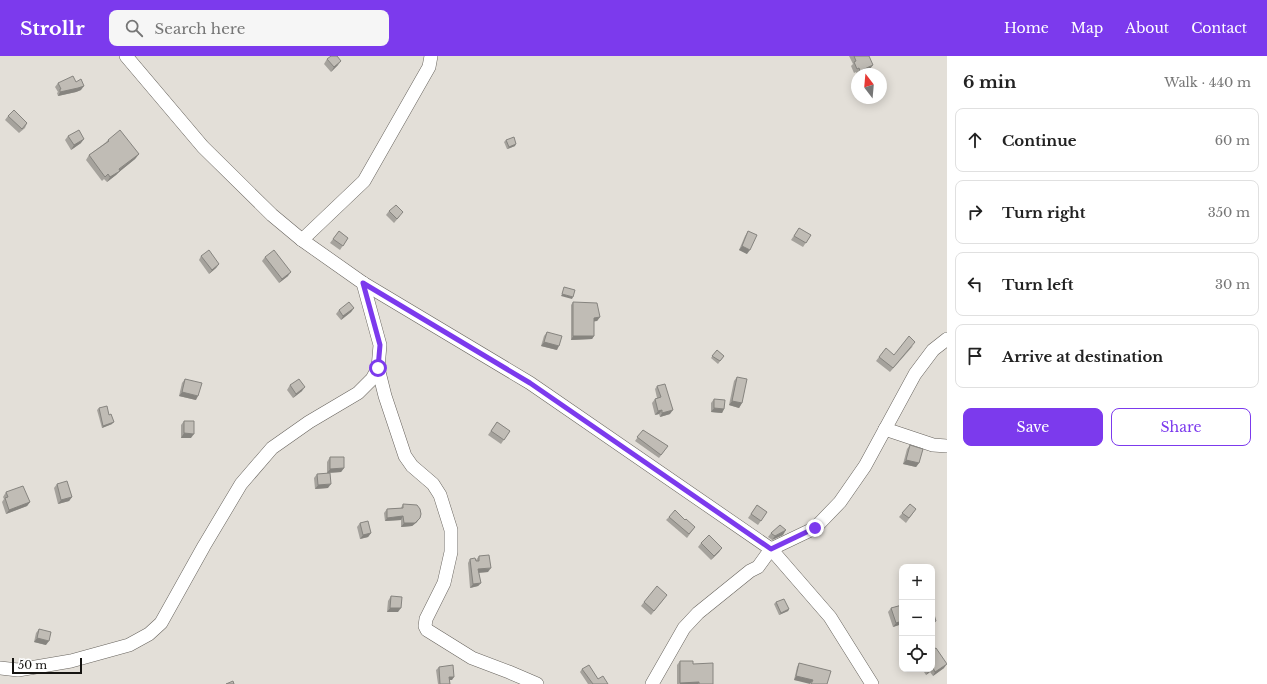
<!DOCTYPE html>
<meta charset="utf-8">
<style>
body{margin:0;font-family:"Libre Baskerville",serif;background:#f6f6f6;color:#222}
.controls{position:absolute;right:12px;bottom:12px;display:grid;overflow:hidden;border-radius:8px;box-shadow:0 2px 10px #0003}
.controls button{width:36px;height:36px;display:grid;place-items:center;padding:0;border:0;border-bottom:1px solid #e0e0e0;background:#fff;color:#222;font:20px sans-serif}
.compass{position:absolute;left:851px;top:12px;width:36px;height:36px;border-radius:50%;background:#fff;box-shadow:0 2px 10px #0003;rotate:344deg}
.scale{position:absolute;left:12px;bottom:10px;width:70px;box-sizing:border-box;padding-left:4px;border:2px solid #151411;border-top:0;font-size:11px;line-height:14px;white-space:nowrap;color:#151411;-webkit-text-stroke:3px #fff;paint-order:stroke}
.stop{position:absolute;width:12px;height:12px;margin:-9px;border:3px solid #7c3aed;border-radius:50%;background:#fff}
.stop.end{background:#7c3aed;border-color:#fff;box-shadow:0 1px 4px #0008}
.list{margin:0;padding:0;list-style:none}
h2{display:flex;justify-content:space-between;align-items:center;height:52px;margin:0;padding:0 16px;font-size:17px}
h2 small{font-size:13px;font-weight:400;color:#767676}
.list li{display:grid;grid-template-columns:26px 1fr auto;gap:12px;align-items:center;box-sizing:border-box;height:64px;margin:0 8px 8px;padding:0 8px;border:1px solid #e0e0e0;border-radius:8px}
.list b{display:block;font-size:15px;white-space:nowrap}
.list em{font-size:13px;font-style:normal;color:#767676}
.actions{display:flex;gap:8px;padding:12px 16px}
.actions a{flex:1;padding:9px 0;border:1px solid #7c3aed;border-radius:8px;text-align:center;font-size:14px;color:#7c3aed}
.actions .main{background:#7c3aed;color:#fff}
.icon{flex:none;width:22px;height:22px;fill:none;stroke:currentColor;stroke-width:2;stroke-linecap:round;stroke-linejoin:round}
.map{position:relative;flex:none;width:947px;height:628px;overflow:hidden}
header{display:flex;align-items:center;gap:24px;box-sizing:border-box;height:56px;padding:0 20px;background:#7c3aed;color:#fff}
header strong{font-size:19px}
nav{display:flex;gap:22px;margin-inline-start:auto;font-size:14px}
.search{width:280px;height:36px;background:#f6f6f6;display:flex;align-items:center;gap:10px;box-sizing:border-box;padding:0 14px;border-radius:8px;color:#767676;font-size:15px}
main{display:flex}
aside{flex:1;background:#fff}
.map>svg:first-child{display:block}
</style>
<header>
<strong>Strollr</strong>
<div class="search"><svg class="icon" aria-label="search" viewBox="0 0 24 24"><circle cx="10" cy="10" r="6"/><path d="M15 15l6 6"/></svg>Search here</div>
<nav><a>Home</a><a>Map</a><a>About</a><a>Contact</a></nav>
</header>
<main>
<div class="map">
<svg width="947" height="628" viewBox="0 0 947 628">
<rect width="100%" height="100%" fill="#e3dfd8"/>
<g fill="none" stroke-linecap="round" stroke-linejoin="round">
<defs>
<g id="minor">
<polyline points="126,0 203,91 272,159 302,184 363,227 530,327 771,493 830,561 872,628"/>
<polyline points="302,184 364,125 429,11 431,0"/>
<polyline points="378,312 385,340 405,400 412,410 433,428 440,439 451,474 451,496 444,527 426,563 425,570 427,574 472,602 509,616 537,628"/>
<polyline points="885,373 933,389 947,390"/>
<polyline points="0,612 18,614 71,605 129,589 149,578 161,567 204,490 241,428 272,392 309,366 358,337 372,323 378,312 380,289 363,227"/>
<polyline points="652,628 684,572 698,557 750,515 758,511 771,493 815,472 840,446 865,410 915,318 933,294 947,283"/>
</g>
</defs>
<use href="#minor" stroke="#67635d" stroke-width="14"/>
<use href="#minor" stroke="#fff" stroke-width="13"/>
</g>
<g fill="#a5a29c">
<polygon points="849,0 869,0 870,13 859,18 857,18 856,16 854,17 851,10 853,8"/>
<polygon points="327,3 338,9 331,16 324,8"/>
<polygon points="76,26 81,34 76,36 58,40 57,37 58,36 55,31 58,27"/>
<polygon points="8,60 27,67 25,72 19,77 5,64"/>
<polygon points="68,80 81,87 71,94 65,84"/>
<polygon points="108,84 139,98 135,103 119,116 116,119 107,126 104,123 102,125 86,104 89,99 105,87"/>
<polygon points="506,84 515,90 507,93 504,86"/>
<polygon points="389,155 400,160 394,167 386,159"/>
<polygon points="799,172 811,179 803,191 791,184"/>
<polygon points="339,175 348,182 340,194 330,187"/>
<polygon points="748,175 747,198 739,194 745,180"/>
<polygon points="201,200 219,208 216,212 209,218 199,204"/>
<polygon points="265,201 288,220 279,227 262,205"/>
<polygon points="573,246 600,261 597,265 594,265 594,280 592,283 571,284 571,249"/>
<polygon points="354,252 351,256 341,264 336,258 339,254"/>
<polygon points="547,276 557,294 541,290 544,280"/>
<polygon points="913,290 890,316 876,305 879,301 894,299"/>
<polygon points="717,294 724,300 718,308 711,302"/>
<polygon points="737,321 742,347 739,352 729,349 734,325"/>
<polygon points="185,323 196,344 179,340 182,327"/>
<polygon points="290,329 302,335 293,342 287,334"/>
<polygon points="657,330 670,358 660,361 659,358 655,359 652,347 655,343 657,342 655,333"/>
<polygon points="714,343 724,353 722,357 711,356 711,347"/>
<polygon points="99,352 112,368 102,372 97,354"/>
<polygon points="184,365 191,382 181,382 181,369"/>
<polygon points="497,366 510,375 501,388 488,379"/>
<polygon points="643,374 668,390 659,402 635,385"/>
<polygon points="910,389 919,407 916,411 903,408 907,393"/>
<polygon points="330,401 344,412 341,416 327,417 327,406"/>
<polygon points="317,418 328,432 315,433 314,422"/>
<polygon points="57,428 72,441 69,445 58,448 54,432"/>
<polygon points="6,436 30,446 27,450 6,458 2,446 4,443 3,441"/>
<polygon points="403,448 417,466 412,470 401,471 401,464 385,465 384,457 387,453 401,452"/>
<polygon points="910,448 916,453 906,467 899,461"/>
<polygon points="757,449 767,456 758,469 748,462"/>
<polygon points="669,461 685,464 695,471 687,482 666,464"/>
<polygon points="360,467 371,477 368,481 360,483 357,471"/>
<polygon points="771,477 783,479 772,484 768,481"/>
<polygon points="701,487 722,492 719,496 711,504 698,491"/>
<polygon points="479,500 488,516 478,517 481,527 478,530 470,532 468,507 470,503 476,505 476,504"/>
<polygon points="391,540 398,556 387,556 388,545"/>
<polygon points="664,543 651,559 641,550 644,546"/>
<polygon points="776,546 789,553 788,555 779,559 774,548"/>
<polygon points="902,549 902,568 893,571 888,556 891,552"/>
<polygon points="39,573 46,589 34,586 36,577"/>
<polygon points="932,594 944,612 933,620 930,616 926,619 922,613 932,613"/>
<polygon points="680,605 693,608 713,628 677,628 677,609"/>
<polygon points="799,607 827,628 794,624 797,611"/>
<polygon points="439,611 452,624 450,624 450,628 438,628 436,614"/>
<polygon points="582,613 598,623 608,628 588,628 580,616"/>
</g>
<g fill="#86847f">
<polygon points="341,5 338,9 331,16 334,11"/>
<polygon points="873,9 870,13 858,18 860,15"/>
<polygon points="84,30 81,34 76,36 58,40 60,36"/>
<polygon points="84,83 81,87 71,94 74,89"/>
<polygon points="516,88 515,90 507,93 509,91"/>
<polygon points="139,98 135,103 119,116 116,119 107,126 110,121"/>
<polygon points="742,190 750,194 747,198 739,194"/>
<polygon points="219,208 216,212 209,218 212,214"/>
<polygon points="291,216 288,220 279,227 282,223"/>
<polygon points="562,238 573,241 572,243 561,240"/>
<polygon points="354,252 351,256 341,264 343,260"/>
<polygon points="600,261 597,265 591,266 594,262"/>
<polygon points="573,280 594,280 592,283 571,284"/>
<polygon points="544,286 559,290 557,294 541,290"/>
<polygon points="305,331 302,335 293,342 296,338"/>
<polygon points="182,336 198,340 196,344 179,340"/>
<polygon points="732,345 742,347 739,352 729,349"/>
<polygon points="714,352 724,353 722,357 711,356"/>
<polygon points="662,354 659,358 655,359 658,355"/>
<polygon points="673,354 670,358 660,361 662,357"/>
<polygon points="114,366 112,368 102,372 103,370"/>
<polygon points="184,377 194,378 191,382 181,382"/>
<polygon points="906,404 919,407 916,411 903,408"/>
<polygon points="344,412 341,416 327,417 330,413"/>
<polygon points="331,428 328,432 315,433 318,429"/>
<polygon points="72,441 69,445 58,448 61,444"/>
<polygon points="30,446 27,450 6,458 9,454"/>
<polygon points="403,460 401,464 385,465 387,462"/>
<polygon points="420,462 417,466 412,470 401,471 404,467"/>
<polygon points="786,474 783,479 772,484 775,480"/>
<polygon points="371,477 368,481 360,483 363,479"/>
<polygon points="722,492 719,496 711,504 714,500"/>
<polygon points="491,512 488,516 475,517 478,513"/>
<polygon points="481,527 478,530 470,532 473,528"/>
<polygon points="390,552 401,552 398,556 387,556"/>
<polygon points="789,553 788,555 779,559 781,557"/>
<polygon points="902,565 902,568 893,571 896,567"/>
<polygon points="936,565 933,569 932,569 932,566"/>
<polygon points="37,582 49,585 46,589 34,586"/>
<polygon points="947,608 944,612 933,620 935,616"/>
<polygon points="931,613 932,613 930,616 926,619 929,614"/>
<polygon points="796,620 813,624 810,628 794,624"/>
<polygon points="449,621 454,621 452,624 447,624"/>
<polygon points="699,626 698,628 680,628 680,627"/>
</g>
<g fill="#c0bcb5" stroke="#86847f">
<polygon points="331,0 337,0 341,5 334,11 327,3"/>
<polygon points="854,0 869,0 873,9 860,15 859,12 857,13 854,6 856,5"/>
<polygon points="73,20 76,26 81,23 84,30 78,32 60,36 60,33 61,33 58,27"/>
<polygon points="14,54 27,67 22,73 8,60"/>
<polygon points="79,74 84,83 74,89 68,80"/>
<polygon points="120,74 139,98 119,113 120,115 110,121 108,118 105,121 89,99 109,85 108,84"/>
<polygon points="514,81 516,88 509,91 506,84"/>
<polygon points="396,149 403,156 397,163 389,155"/>
<polygon points="799,172 811,179 806,187 794,180"/>
<polygon points="339,175 348,182 343,190 333,183"/>
<polygon points="748,175 757,179 750,194 742,190"/>
<polygon points="209,194 219,208 212,214 201,200"/>
<polygon points="274,194 291,216 282,223 265,201"/>
<polygon points="564,231 575,234 573,241 562,238"/>
<polygon points="349,246 354,252 343,260 339,254"/>
<polygon points="573,246 597,247 600,261 594,262 594,280 573,280"/>
<polygon points="547,276 562,280 559,290 544,286"/>
<polygon points="909,280 915,286 893,312 879,301 886,292 894,299"/>
<polygon points="717,294 724,300 720,305 712,300"/>
<polygon points="737,321 747,323 742,347 732,345"/>
<polygon points="185,323 202,327 198,340 182,336"/>
<polygon points="299,323 305,331 296,338 290,329"/>
<polygon points="665,328 673,354 662,357 662,354 658,355 655,343 661,341 657,330"/>
<polygon points="714,343 725,344 724,353 714,352"/>
<polygon points="107,350 109,359 111,358 114,366 103,370 99,352"/>
<polygon points="184,365 194,365 194,378 184,377"/>
<polygon points="497,366 510,375 504,384 491,375"/>
<polygon points="643,374 668,390 661,399 637,381"/>
<polygon points="910,389 923,393 919,407 906,404"/>
<polygon points="330,401 344,401 344,412 330,413"/>
<polygon points="330,417 331,428 318,429 317,418"/>
<polygon points="67,425 72,441 61,444 57,428"/>
<polygon points="23,430 30,446 9,454 5,442 8,441 6,436"/>
<polygon points="403,448 417,449 420,453 421,458 420,462 415,467 404,467 403,460 387,462 387,453 403,452"/>
<polygon points="910,448 916,453 909,462 902,457"/>
<polygon points="757,449 767,456 761,465 751,458"/>
<polygon points="675,454 685,464 686,463 695,471 689,478 669,461"/>
<polygon points="368,465 371,477 363,479 360,467"/>
<polygon points="780,469 786,474 775,480 772,478 771,477"/>
<polygon points="709,479 722,492 714,500 701,487"/>
<polygon points="489,499 491,512 478,513 481,527 473,528 470,503 475,502 476,505 479,505 479,500"/>
<polygon points="657,530 667,539 654,555 644,546"/>
<polygon points="391,540 402,541 401,552 390,552"/>
<polygon points="784,543 789,553 781,557 776,546"/>
<polygon points="902,549 902,565 896,567 891,552"/>
<polygon points="932,552 936,565 932,566"/>
<polygon points="39,573 51,576 49,585 37,582"/>
<polygon points="936,592 947,608 935,616 933,612 932,612 932,594"/>
<polygon points="680,605 693,605 693,608 713,607 713,628 699,628 699,626 680,627"/>
<polygon points="799,607 831,615 827,628 811,628 813,624 796,620"/>
<polygon points="453,609 454,621 449,621 450,628 440,628 439,611"/>
<polygon points="589,609 598,623 603,620 608,628 593,628 582,613"/>
<polygon points="233,625 234,628 226,628"/>
</g>
<g fill="none" stroke-linecap="round" stroke-linejoin="round">
<polyline stroke="#7c3aed" stroke-width="5" points="378,312 380,289 363,227 530,327 771,493 815,472"/>
</g>
</svg>
<div class="controls">
<button>+</button>
<button>−</button>
<button><svg class="icon" aria-label="locate" viewBox="0 0 24 24"><circle cx="12" cy="12" r="6"/><path d="M12 2v4M12 18v4M2 12h4M18 12h4"/></svg></button>
</div>
<svg class="compass" viewBox="-18 -18 36 36"><path d="M0-13l5 13h-10z" fill="#e53935"/><path d="M0 13l5-13h-10z" fill="#767676"/></svg>
<div class="scale">50 m</div>
<div class="stop" style="left:378px;top:312px"></div>
<div class="stop end" style="left:815px;top:472px"></div>
</div>
<aside>
<h2>6 min<small>Walk · 440 m</small></h2>
<ul class="list">
<li><svg class="icon" aria-label="ahead" viewBox="0 0 24 24"><path d="M12 20V5M6 11l6-6 6 6"/></svg><div><b>Continue</b></div><em>60 m</em></li>
<li><svg class="icon" aria-label="right" viewBox="0 0 24 24"><path d="M7 20v-9h11M14 6l5 5-5 5"/></svg><div><b>Turn right</b></div><em>350 m</em></li>
<li><svg class="icon" aria-label="left" viewBox="0 0 24 24"><path d="M17 20v-9H6M10 6l-5 5 5 5"/></svg><div><b>Turn left</b></div><em>30 m</em></li>
<li><svg class="icon" aria-label="arrive" viewBox="0 0 24 24"><path d="M6 21V4h12l-3 4 3 4H6"/></svg><div><b>Arrive at destination</b></div></li>
</ul>
<div class="actions"><a class="main">Save</a><a>Share</a></div>
</aside>
</main>
